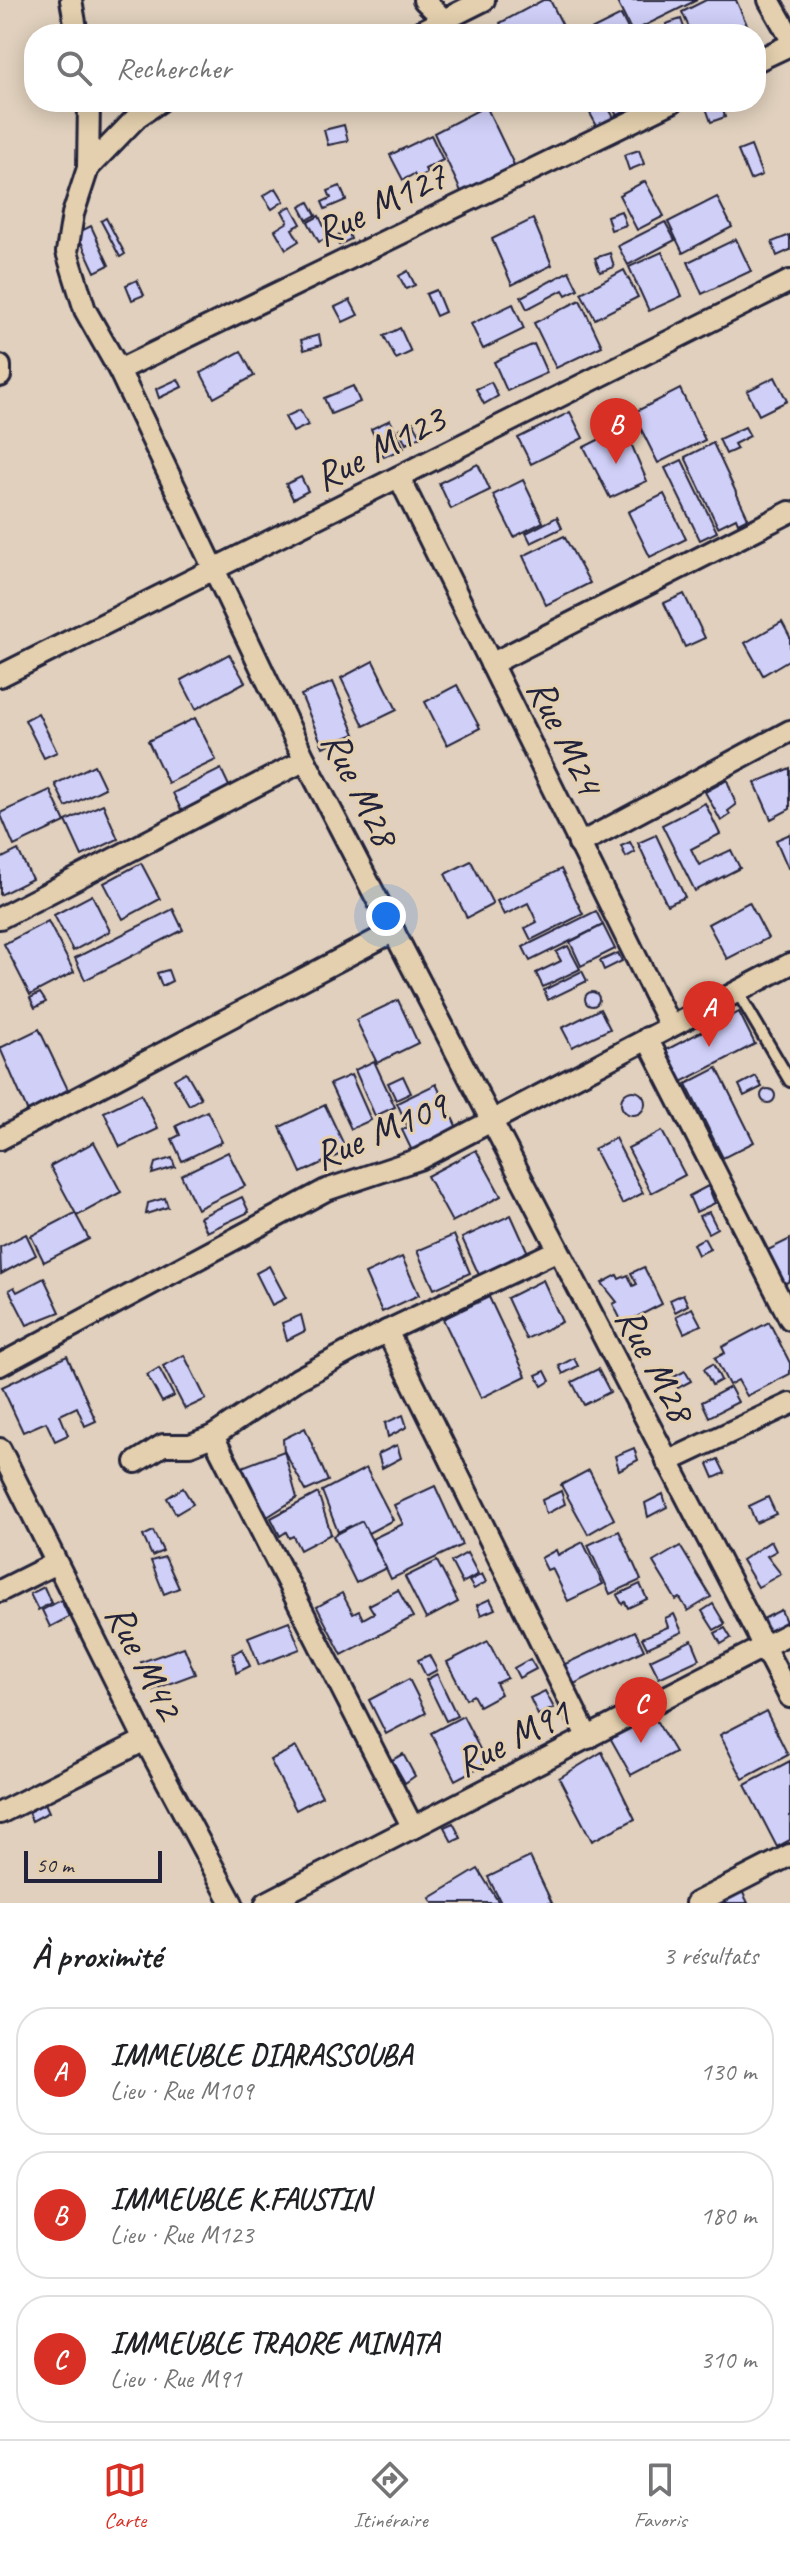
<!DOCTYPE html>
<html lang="fr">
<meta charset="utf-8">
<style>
body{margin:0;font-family:Caveat,sans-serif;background:#f6f6f6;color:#202124}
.scale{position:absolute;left:24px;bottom:20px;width:138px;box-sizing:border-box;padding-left:8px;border:4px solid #22223b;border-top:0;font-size:22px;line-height:28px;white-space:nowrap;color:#22223b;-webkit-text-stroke:6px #e4d0ae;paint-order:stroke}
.you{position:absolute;left:386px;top:916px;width:28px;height:28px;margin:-20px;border:6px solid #fff;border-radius:50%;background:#1a73e8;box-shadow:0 0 0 12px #1a73e833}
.badge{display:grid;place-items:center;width:52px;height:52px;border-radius:50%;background:#d93025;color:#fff;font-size:26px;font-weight:700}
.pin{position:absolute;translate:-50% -66px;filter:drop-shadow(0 2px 4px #0008)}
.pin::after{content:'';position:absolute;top:42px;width:28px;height:24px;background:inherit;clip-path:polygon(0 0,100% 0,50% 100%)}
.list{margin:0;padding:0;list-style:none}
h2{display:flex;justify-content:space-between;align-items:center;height:104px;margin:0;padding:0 32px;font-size:34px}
h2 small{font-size:26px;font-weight:400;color:#757577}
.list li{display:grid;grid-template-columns:52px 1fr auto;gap:24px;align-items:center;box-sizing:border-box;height:128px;margin:0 16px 16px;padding:0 16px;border:2px solid #e0e0e0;border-radius:32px}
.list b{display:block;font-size:30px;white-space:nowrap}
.list p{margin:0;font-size:26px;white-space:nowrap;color:#757577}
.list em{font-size:26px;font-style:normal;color:#757577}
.icon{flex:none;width:44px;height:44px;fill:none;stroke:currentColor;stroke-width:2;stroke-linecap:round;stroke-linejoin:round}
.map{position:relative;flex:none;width:790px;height:1903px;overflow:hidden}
.search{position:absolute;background:#fff;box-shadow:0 4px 20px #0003;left:24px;right:24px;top:24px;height:88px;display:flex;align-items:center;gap:20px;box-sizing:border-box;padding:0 28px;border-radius:32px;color:#757577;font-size:30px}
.sheet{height:536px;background:#fff}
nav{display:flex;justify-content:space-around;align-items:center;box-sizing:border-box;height:112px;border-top:2px solid #e0e0e0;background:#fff;font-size:22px;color:#757577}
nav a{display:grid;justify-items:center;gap:4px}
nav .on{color:#d93025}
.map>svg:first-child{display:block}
</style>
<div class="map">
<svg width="790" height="1903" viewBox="0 0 790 1903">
<rect width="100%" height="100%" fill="#e0d0bd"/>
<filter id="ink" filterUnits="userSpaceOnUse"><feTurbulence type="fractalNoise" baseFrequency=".0125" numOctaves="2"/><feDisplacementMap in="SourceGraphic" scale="16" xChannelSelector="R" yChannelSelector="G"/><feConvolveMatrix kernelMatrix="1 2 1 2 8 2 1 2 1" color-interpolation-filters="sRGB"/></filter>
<g filter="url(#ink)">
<g fill="#d0cff8" stroke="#22223b" stroke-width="2">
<polygon points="543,0 550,0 567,34 505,34 500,23"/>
<polygon points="616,0 697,0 632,32"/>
<polygon points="706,0 736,0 751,34 692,34 682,12"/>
<polygon points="621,15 629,31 593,34 591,30"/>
<polygon points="681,19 686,33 669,34 666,24"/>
<polygon points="584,102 605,102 616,121 599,130"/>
<polygon points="610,102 650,102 618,118"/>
<polygon points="721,103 725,117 711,122 706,108"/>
<polygon points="486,106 518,173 464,198 434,133"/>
<polygon points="344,125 348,141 328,145 324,130"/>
<polygon points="431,135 443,160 425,169 427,173 417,179 414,174 403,180 390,155"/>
<polygon points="751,146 762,175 750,180 738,151"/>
<polygon points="639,150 644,164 629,170 624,155"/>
<polygon points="645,181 664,216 637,230 619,195"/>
<polygon points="340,186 346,200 325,209 322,202 331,198 328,191"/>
<polygon points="276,188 284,201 272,209 263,196"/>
<polygon points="717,197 732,227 683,253 668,222"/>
<polygon points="309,202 316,215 307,220 300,207"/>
<polygon points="291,206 301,224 292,229 299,241 286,249 275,230 288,222 282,211"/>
<polygon points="621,211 626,225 611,230 607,216"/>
<polygon points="319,216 329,237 319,242 308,222"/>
<polygon points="106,218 125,254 120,257 101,221"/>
<polygon points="533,219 552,265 512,285 492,239"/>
<polygon points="665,222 675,240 628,265 618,246"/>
<polygon points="91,226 109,265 95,272 77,233"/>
<polygon points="348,231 351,239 339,245 335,237"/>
<polygon points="790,235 790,250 777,256 772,242"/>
<polygon points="736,239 751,271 702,294 688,262"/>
<polygon points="662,252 682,296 649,311 629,267"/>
<polygon points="610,253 614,267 600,272 595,258"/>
<polygon points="624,270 638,297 595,319 581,293"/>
<polygon points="408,271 415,285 406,289 399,276"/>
<polygon points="569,271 578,289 566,295 563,290 527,309 521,297"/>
<polygon points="137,280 144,295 132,300 126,285"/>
<polygon points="436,290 445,312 436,316 426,294"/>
<polygon points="350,300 358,315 343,322 335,307"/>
<polygon points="580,300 602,346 556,368 534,323"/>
<polygon points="513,304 524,329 483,349 471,324"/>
<polygon points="400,328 411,352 396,359 384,336"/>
<polygon points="319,335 321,345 304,350 301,340"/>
<polygon points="534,344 547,373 507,391 494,362"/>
<polygon points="241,351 254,376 214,398 201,373"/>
<polygon points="775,377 787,401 759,415 747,391"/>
<polygon points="178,379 182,387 159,398 156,389"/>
<polygon points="491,382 498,396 484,404 476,389"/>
<polygon points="353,386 360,402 331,414 324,398"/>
<polygon points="680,389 705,440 658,463 633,413"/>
<polygon points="300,410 308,425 293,432 285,417"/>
<polygon points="570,412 583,438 531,464 518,438"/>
<polygon points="390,420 404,448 384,457 371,429"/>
<polygon points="413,422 421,436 406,444 399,429"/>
<polygon points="624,427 647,481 610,498 584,447"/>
<polygon points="745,427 750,436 734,444 737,449 726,454 719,439"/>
<polygon points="713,443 748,518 738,523 736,518 718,527 685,457"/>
<polygon points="682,460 717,532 700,540 665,468"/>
<polygon points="478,464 490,490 451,509 439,483"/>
<polygon points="301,477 308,491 293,499 286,484"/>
<polygon points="523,480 543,522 514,537 493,495"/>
<polygon points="664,494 686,539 650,557 628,512"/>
<polygon points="557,517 562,528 531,543 526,533"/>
<polygon points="564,536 590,583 546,605 523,556"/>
<polygon points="684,594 705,638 685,647 664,603"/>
<polygon points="782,622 790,637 790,659 763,675 745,643"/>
<polygon points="229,654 245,682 196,709 181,680"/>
<polygon points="373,661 397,710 364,726 341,678"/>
<polygon points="333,682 355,734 323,747 301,695"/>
<polygon points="457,685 480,728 447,745 425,702"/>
<polygon points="38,713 57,752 44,758 25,720"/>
<polygon points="195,718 216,760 168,783 148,741"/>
<polygon points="94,765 105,788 66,807 55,784"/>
<polygon points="790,768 790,809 771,819 755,783"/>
<polygon points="221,769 230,788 182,812 173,793"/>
<polygon points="727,780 736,805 728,811 730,815 721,821 705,792"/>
<polygon points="50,790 65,822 14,846 0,813"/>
<polygon points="705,803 720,834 691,849 699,865 731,850 740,868 695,891 662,825"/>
<polygon points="103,804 118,839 82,856 66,821"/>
<polygon points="790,834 790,867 788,868 776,840"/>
<polygon points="656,835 685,897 667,905 638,843"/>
<polygon points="630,842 635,852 626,857 621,846"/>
<polygon points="18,850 32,879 0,895 0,859"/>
<polygon points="471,861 493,904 467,918 445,874"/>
<polygon points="141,863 160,899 123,919 104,883"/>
<polygon points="561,869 583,914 531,940 525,928 537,922 528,903 504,915 497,901"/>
<polygon points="92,895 110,931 73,951 54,915"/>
<polygon points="749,902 768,938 727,959 708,924"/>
<polygon points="173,909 183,930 85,980 75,958"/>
<polygon points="596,911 603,925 530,961 523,947"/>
<polygon points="48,921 74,972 30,995 4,944"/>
<polygon points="603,925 615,949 581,966 570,942"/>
<polygon points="568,946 580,969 543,987 536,973 561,961 556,952"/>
<polygon points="618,953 622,961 604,970 600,961"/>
<polygon points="168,970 172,981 162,986 157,973"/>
<polygon points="582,971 587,981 548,1000 544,990"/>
<circle cx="592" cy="999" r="7"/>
<polygon points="40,993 46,1002 35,1008 30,998"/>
<polygon points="398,1000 418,1043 377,1063 356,1020"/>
<polygon points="600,1009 610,1029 572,1047 562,1028"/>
<polygon points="739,1012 755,1044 680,1083 664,1051"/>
<polygon points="39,1029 71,1096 30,1117 0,1048"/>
<polygon points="374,1061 395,1107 375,1116 355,1070"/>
<polygon points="717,1068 754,1142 723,1158 686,1084"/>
<polygon points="186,1072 201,1098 189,1105 174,1079"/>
<polygon points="351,1075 371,1120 351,1129 330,1084"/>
<polygon points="403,1076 411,1093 396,1100 388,1083"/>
<polygon points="756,1076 762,1087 744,1096 739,1085"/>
<polygon points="436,1084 459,1132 413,1153 402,1130 408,1127 397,1103"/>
<circle cx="768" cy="1096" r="7"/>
<circle cx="633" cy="1103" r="12"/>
<polygon points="141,1094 158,1129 120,1147 104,1112"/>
<polygon points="325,1105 347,1151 301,1173 280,1127"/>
<polygon points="207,1111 222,1142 182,1161 172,1139 180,1135 176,1126"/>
<polygon points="662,1131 685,1175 651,1193 628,1148"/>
<polygon points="615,1138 643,1193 622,1204 594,1149"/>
<polygon points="94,1142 121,1192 77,1216 50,1166"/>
<polygon points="476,1150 501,1196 452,1222 427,1176"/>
<polygon points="228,1152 245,1186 197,1209 181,1175"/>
<polygon points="172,1158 175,1167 152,1174 155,1163"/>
<polygon points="708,1186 715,1203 696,1212 689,1196"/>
<polygon points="242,1197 249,1212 207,1232 200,1217"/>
<polygon points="165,1198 168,1207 146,1214 148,1203"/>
<polygon points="709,1212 717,1228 708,1233 699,1216"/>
<polygon points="75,1213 89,1239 44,1262 31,1236"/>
<polygon points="511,1215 529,1255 480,1277 462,1238"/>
<polygon points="26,1234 36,1255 1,1274 0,1247"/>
<polygon points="454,1235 470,1273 434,1289 417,1251"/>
<polygon points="704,1238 710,1249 698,1255 693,1244"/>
<polygon points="790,1239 790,1281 784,1284 768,1250"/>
<polygon points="402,1257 419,1295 382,1312 365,1274"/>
<polygon points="269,1266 286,1298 272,1305 256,1273"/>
<polygon points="644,1267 662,1304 623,1324 613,1304 617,1302 602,1283 617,1275 619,1279 628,1275 633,1286 637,1284 631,1273"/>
<polygon points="44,1278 60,1312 27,1325 9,1290 14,1287 17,1292"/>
<polygon points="543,1280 562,1322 526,1339 507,1298"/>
<polygon points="683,1294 688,1305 675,1312 670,1300"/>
<polygon points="489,1297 526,1376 481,1398 443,1319"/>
<polygon points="692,1308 701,1325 684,1333 676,1316"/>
<polygon points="301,1315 305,1331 287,1340 282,1323"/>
<polygon points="769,1322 790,1363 790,1374 747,1396 738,1380 729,1385 715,1358 725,1353 722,1347"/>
<polygon points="184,1355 206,1399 185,1409 163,1366"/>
<polygon points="67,1356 96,1421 85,1426 77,1407 60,1415 68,1435 55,1441 46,1422 23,1432 2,1387"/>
<polygon points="574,1358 578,1366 563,1374 559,1366"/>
<polygon points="713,1364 721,1380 712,1385 704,1369"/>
<polygon points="159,1368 174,1396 162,1402 147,1375"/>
<polygon points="598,1369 610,1392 584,1405 572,1382"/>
<polygon points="545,1371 550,1381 542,1386 536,1375"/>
<polygon points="685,1371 691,1381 678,1388 675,1383 672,1384 670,1379"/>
<polygon points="730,1387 738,1402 709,1417 702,1402"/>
<polygon points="403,1415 407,1427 388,1437 385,1423"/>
<polygon points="305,1428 328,1481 306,1491 284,1451 283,1439"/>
<polygon points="397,1445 401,1458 382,1468 378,1454"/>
<polygon points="634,1448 638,1460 619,1470 615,1456"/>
<polygon points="284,1451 297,1498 267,1517 242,1467"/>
<polygon points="718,1459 725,1473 714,1478 708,1464"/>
<polygon points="366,1468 393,1520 359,1538 350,1526 338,1532 322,1491"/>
<polygon points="589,1470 614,1519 588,1534 561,1485"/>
<polygon points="435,1486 462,1545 391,1579 372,1539 403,1524 394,1505"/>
<polygon points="183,1488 193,1504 176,1514 167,1498"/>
<polygon points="561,1491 565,1504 546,1514 542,1500"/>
<polygon points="318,1493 331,1534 300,1550 293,1536 289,1538 286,1532 280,1536 271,1518"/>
<polygon points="663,1494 667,1507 648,1517 645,1503"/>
<polygon points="768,1497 776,1514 756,1523 749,1506"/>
<polygon points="362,1521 386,1568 356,1583 333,1536"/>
<polygon points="153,1531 163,1551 152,1556 143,1536"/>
<polygon points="619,1531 641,1580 610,1594 588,1545"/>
<polygon points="771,1541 776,1551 767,1556 781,1574 758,1587 742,1560"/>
<polygon points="583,1542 603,1584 568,1601 552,1568 547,1570 541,1558 556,1550 558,1555"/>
<polygon points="680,1546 711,1597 688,1611 680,1598 676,1600 653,1562"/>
<polygon points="467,1553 478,1574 462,1583 451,1562"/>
<polygon points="165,1557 179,1588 164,1594 151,1561"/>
<polygon points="437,1561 458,1602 426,1619 405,1577"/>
<polygon points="482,1574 486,1582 474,1589 469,1581"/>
<polygon points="640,1584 647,1599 628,1608 625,1602 622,1604 617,1595"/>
<polygon points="44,1587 51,1603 38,1610 30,1594"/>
<polygon points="398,1590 413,1617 342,1655 317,1607 342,1593 353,1614 359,1611 363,1619 374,1613 369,1605"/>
<polygon points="490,1599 495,1609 481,1615 477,1605"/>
<polygon points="61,1600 69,1617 50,1627 42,1610"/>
<polygon points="713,1604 725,1624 714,1630 702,1611"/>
<polygon points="781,1610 788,1627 769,1636 761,1620"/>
<polygon points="674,1614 682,1632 647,1648 642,1638 668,1627 665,1618"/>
<polygon points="289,1621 300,1649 259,1665 248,1637"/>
<polygon points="725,1628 731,1638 721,1644 715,1633"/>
<polygon points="635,1631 644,1650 572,1685 563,1665"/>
<polygon points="692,1640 700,1659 659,1678 650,1660"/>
<polygon points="488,1641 507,1678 496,1683 501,1694 479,1706 473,1695 466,1699 447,1662"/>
<polygon points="184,1647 195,1674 152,1690 141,1662"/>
<polygon points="242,1649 250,1666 236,1673 233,1654"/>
<polygon points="429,1655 437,1670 426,1676 418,1660"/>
<polygon points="530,1659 536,1669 519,1678 514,1668"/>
<polygon points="437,1674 457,1716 446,1721 426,1680"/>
<polygon points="409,1679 426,1713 386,1734 369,1700"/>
<polygon points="545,1691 554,1708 538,1715 530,1698"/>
<polygon points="766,1711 788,1755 743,1779 720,1735"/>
<polygon points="651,1712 675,1752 631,1775 608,1734"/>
<polygon points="463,1716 487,1763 455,1780 431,1733"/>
<polygon points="296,1747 322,1796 296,1810 270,1760"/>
<polygon points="602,1752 635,1819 592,1841 559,1778"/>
<polygon points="403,1754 415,1776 405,1783 392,1760"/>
<polygon points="790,1761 790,1840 777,1847 745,1785"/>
<polygon points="44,1801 49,1812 32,1821 27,1810"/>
<polygon points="453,1823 461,1838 452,1842 444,1827"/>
<polygon points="530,1857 552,1903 501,1903 488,1877"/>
<polygon points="478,1869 499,1903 433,1903 430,1898"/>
<polygon points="741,1889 748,1903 709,1903"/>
</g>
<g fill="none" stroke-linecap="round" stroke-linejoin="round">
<defs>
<polyline id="service" points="737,991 790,1081"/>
<g id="minor">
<polyline points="71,0 77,34"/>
<polyline points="424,0 444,20"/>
<polyline points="769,0 790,37"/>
<polyline points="416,34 484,0"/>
<polyline points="756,61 790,45"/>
<polyline points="89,102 88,168 73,214 67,252 85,310 119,370 305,760 790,1697"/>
<polyline points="88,168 137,117 159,102"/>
<polyline points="0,366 0,376"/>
<polyline points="119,370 672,102"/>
<polyline points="399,477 670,1026"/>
<polyline points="491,664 790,512"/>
<polyline points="0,676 790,281"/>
<polyline points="579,844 790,731"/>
<polyline points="0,918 305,760"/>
<polyline points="647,1038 790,1319"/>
<polyline points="0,1139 394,931"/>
<polyline points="387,1331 588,1738"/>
<polyline points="0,1365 326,1190 419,1159 790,964"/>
<polyline points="213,1436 413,1828"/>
<polyline points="0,1449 145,1740 232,1903"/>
<polyline points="136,1462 163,1445 190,1445 213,1436 298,1379 387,1331 556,1251"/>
<polyline points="667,1462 790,1404"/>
<polyline points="0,1591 56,1563"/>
<polyline points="0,1813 145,1740"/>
<polyline points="266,1903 790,1633"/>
<polyline points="696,1903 790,1855"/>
</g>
</defs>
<use href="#service" stroke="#22223b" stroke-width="16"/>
<use href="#minor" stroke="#22223b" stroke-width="26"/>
<use href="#service" stroke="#e4d0ae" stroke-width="10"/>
<use href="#minor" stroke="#e4d0ae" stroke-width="20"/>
</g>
</g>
<g text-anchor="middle" stroke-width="6" stroke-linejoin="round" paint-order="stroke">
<g font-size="40" fill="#22223b" stroke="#e4d0ae">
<text transform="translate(380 203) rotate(-26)" y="14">Rue M127</text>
<text transform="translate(379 447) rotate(-27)" y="14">Rue M123</text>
<text transform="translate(566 736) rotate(64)" y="14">Rue M24</text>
<text transform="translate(361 788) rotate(63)" y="14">Rue M28</text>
<text transform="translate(380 1130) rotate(-23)" y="14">Rue M109</text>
<text transform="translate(656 1364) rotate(62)" y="14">Rue M28</text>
<text transform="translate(145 1661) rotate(63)" y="14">Rue M42</text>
<text transform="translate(512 1737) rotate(-27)" y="14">Rue M91</text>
</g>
</g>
</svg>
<div class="scale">50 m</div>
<div class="you"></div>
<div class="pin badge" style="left:709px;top:1047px">A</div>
<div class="pin badge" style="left:616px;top:464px">B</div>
<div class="pin badge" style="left:641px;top:1743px">C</div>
<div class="search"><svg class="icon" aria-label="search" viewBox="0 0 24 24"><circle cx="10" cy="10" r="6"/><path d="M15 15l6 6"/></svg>Rechercher</div>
</div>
<section class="sheet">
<h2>À proximité<small>3 résultats</small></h2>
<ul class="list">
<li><span class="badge">A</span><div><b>IMMEUBLE DIARASSOUBA</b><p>Lieu · Rue M109</p></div><em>130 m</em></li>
<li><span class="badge">B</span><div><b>IMMEUBLE K.FAUSTIN</b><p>Lieu · Rue M123</p></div><em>180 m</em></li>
<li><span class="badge">C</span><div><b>IMMEUBLE TRAORE MINATA</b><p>Lieu · Rue M91</p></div><em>310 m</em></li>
</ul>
</section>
<nav>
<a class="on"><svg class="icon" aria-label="map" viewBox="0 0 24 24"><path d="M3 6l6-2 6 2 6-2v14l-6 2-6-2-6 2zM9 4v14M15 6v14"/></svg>Carte</a>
<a><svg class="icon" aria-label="directions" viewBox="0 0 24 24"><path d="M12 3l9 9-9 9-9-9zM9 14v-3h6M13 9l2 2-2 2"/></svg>Itinéraire</a>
<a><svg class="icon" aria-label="saved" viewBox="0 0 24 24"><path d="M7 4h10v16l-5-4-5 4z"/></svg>Favoris</a>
</nav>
